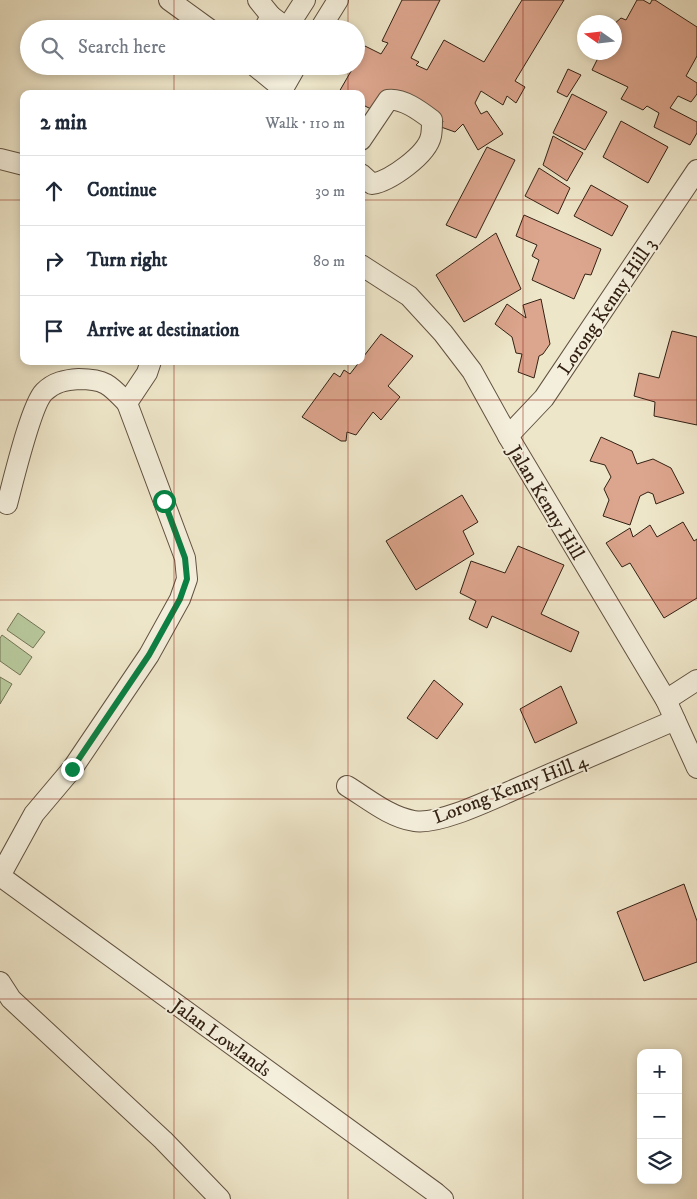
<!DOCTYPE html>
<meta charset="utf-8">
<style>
body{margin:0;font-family:"IM FELL DW Pica",serif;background:#f6f6f7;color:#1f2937}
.controls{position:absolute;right:15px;bottom:15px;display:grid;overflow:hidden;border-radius:10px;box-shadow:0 2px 8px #0003}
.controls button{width:45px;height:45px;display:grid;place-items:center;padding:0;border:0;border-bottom:1px solid #e0e1e3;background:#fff;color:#1f2937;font:25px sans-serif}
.compass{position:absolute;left:577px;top:15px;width:45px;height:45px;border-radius:50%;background:#fff;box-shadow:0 2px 8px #0003;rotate:284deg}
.stop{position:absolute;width:15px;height:15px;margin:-11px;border:4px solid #0b8043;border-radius:50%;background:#fff}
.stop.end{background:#0b8043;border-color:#fff;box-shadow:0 1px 5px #0008}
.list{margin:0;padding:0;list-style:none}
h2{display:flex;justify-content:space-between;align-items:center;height:65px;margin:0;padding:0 20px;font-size:21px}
h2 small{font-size:16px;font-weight:400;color:#747a83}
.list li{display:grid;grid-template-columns:32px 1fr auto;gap:15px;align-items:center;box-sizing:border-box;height:70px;padding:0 20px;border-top:1px solid #e0e1e3}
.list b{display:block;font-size:19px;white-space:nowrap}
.list em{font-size:16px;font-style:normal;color:#747a83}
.icon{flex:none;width:28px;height:28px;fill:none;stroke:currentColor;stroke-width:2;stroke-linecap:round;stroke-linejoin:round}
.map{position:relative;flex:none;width:697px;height:1199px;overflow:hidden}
.search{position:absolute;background:#fff;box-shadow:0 2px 8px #0003;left:20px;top:20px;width:345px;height:55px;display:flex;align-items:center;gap:12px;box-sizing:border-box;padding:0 18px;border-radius:28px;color:#747a83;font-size:19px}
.panel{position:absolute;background:#fff;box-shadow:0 2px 8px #0003;left:20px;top:90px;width:345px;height:275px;border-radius:10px}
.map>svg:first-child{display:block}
</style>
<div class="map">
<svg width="697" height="1199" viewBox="0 0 697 1199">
<rect width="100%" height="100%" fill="#eee6c9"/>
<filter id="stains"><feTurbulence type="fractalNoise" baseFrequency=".004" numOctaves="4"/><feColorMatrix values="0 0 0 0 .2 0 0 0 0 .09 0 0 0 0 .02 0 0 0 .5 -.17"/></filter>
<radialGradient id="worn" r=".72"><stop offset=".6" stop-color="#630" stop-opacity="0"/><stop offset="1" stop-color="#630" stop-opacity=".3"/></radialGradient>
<g fill="#b6c699" stroke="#747456">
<polygon points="18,613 45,632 33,648 7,630"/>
<polygon points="2,635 32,657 20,675 0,661 0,638"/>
<polygon points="0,677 12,684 0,704"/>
</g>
<g fill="#dca58d" stroke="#332114">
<polygon points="402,0 440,0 411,58 419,62 416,65 427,70 444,40 484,62 522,0 564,0 515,81 525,87 516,103 507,96 503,105 481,91 475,103 481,114 487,111 503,134 478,150 463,124 455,132 441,127 443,121 408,105 373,110 361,104 361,94 342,94 339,92 354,66 356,66 356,62 365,46 381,54 388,43 382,41"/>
<polygon points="637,0 643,0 650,4 652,0 655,0 697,27 697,56 686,76 697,83 697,94 691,102 678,96 670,108 697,122 697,133 690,145 654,127 659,113 647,106 643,110 621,99 628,87 592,70 601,52 614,52 614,24 621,18 626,20"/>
<polygon points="568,69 581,75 567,97 557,92"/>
<polygon points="572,94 607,112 585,150 553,133"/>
<polygon points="621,121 668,147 648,183 603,157"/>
<polygon points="553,136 583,153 567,181 543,165"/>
<polygon points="487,147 515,160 476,238 446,225"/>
<polygon points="539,168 570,188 558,214 525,196"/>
<polygon points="591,185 628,206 612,236 574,216"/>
<polygon points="524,215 601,249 591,275 585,274 574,299 532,280 539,260 532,256 537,245 516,236"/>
<polygon points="496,233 521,289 464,322 436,275"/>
<polygon points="541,299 550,344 543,354 539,356 534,378 518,372 522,354 516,353 512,337 495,324 507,304 526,318 523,305"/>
<polygon points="672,331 697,337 697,425 654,416 655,402 634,396 639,373 659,378"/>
<polygon points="381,334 413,356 388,386 400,397 381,420 373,412 356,435 347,432 346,441 341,441 302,417 334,373 340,377 344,370 350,374"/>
<polygon points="601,437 632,451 637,464 653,459 671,468 684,493 656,504 653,494 648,492 640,496 630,525 603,516 609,500 604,489 611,477 605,465 590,461"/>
<polygon points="462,495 478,522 463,531 474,554 416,590 386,541"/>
<polygon points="683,522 694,541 697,539 697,598 664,618 630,563 622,567 606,543 630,528 633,537 650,525 657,537"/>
<polygon points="518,546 564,565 541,614 579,632 571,652 492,616 487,628 469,619 476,601 460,593 471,561 505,573"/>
<polygon points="434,680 463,704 437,739 407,718"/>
<polygon points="561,686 577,723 535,743 520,709"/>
<polygon points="684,884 697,921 697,962 644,981 617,912"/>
</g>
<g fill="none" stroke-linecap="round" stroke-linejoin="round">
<defs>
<g id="minor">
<polyline points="169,0 209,29"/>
<polyline points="258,0 271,16"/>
<polyline points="264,29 271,16 287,28 305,0"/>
<polyline points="320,29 338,0"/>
<polyline points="255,66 282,88"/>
<polyline points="280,94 296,66"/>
<path d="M361 140 388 100C403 98 420 111 432 120 432 125 432 131 431 136 427 155 390 181 372 184L361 174"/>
<polyline points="0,159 24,165"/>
<polyline points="361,265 409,296 443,333 472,371 508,436 666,700 697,768"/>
<polyline points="508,436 544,398 697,170"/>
<path d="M7 504C13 482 31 405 44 392 54 382 65 380 79 379 105 379 110 385 127 403"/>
<polyline points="666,700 697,680"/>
<path d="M347 786C367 798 389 817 414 821 441 826 504 793 532 782 579 761 627 741 675 720"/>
<polyline points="0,876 34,814 72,769 149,655 180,599 187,579 185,558 127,403 147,373 151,361"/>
<polyline points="0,876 436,1193 443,1199"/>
<polyline points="0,982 11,999 163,1140 220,1199"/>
</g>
</defs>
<use href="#minor" stroke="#625241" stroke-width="22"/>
<use href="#minor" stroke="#f4efdc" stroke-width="20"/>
</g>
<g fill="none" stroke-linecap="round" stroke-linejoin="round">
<polyline stroke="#0b8043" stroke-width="6" points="72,769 149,655 180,599 187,579 185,558 164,501"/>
</g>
<path fill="none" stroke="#8f2418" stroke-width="1" stroke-opacity="0.55" d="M174 0V29M348 0V29M523 0V1199M174 66V94M348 66V94M0 200H24M361 200H697M174 361V1199M348 361V1199M0 400H697M0 600H697M0 799H697M0 999H697"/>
<g text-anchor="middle" stroke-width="4" stroke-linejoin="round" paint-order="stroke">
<g font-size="19" fill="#332114" stroke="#f4efdc">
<text transform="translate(606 306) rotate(-56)" y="7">Lorong Kenny Hill 3</text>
<text transform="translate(547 502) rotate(59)" y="7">Jalan Kenny Hill</text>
<text transform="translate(510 788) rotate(-21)" y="7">Lorong Kenny Hill 4</text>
<text transform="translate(222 1037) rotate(36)" y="7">Jalan Lowlands</text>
</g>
</g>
<rect width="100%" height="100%" filter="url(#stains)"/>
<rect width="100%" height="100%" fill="url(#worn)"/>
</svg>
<div class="controls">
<button>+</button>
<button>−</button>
<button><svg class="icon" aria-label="layers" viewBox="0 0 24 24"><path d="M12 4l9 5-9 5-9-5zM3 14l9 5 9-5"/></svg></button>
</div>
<svg class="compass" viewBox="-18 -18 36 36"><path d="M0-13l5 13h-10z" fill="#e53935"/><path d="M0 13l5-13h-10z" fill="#747a83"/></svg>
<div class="stop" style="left:164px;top:501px"></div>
<div class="stop end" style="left:72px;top:769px"></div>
<div class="search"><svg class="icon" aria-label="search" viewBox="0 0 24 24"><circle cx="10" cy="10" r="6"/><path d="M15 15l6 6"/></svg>Search here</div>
<section class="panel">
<h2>2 min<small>Walk · 110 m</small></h2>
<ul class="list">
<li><svg class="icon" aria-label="ahead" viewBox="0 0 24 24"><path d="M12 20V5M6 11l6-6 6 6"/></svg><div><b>Continue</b></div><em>30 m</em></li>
<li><svg class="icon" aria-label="right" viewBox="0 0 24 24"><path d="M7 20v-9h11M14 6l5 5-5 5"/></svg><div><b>Turn right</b></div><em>80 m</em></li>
<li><svg class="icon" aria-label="arrive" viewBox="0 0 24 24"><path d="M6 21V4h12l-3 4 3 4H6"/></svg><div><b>Arrive at destination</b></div></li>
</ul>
</section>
</div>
